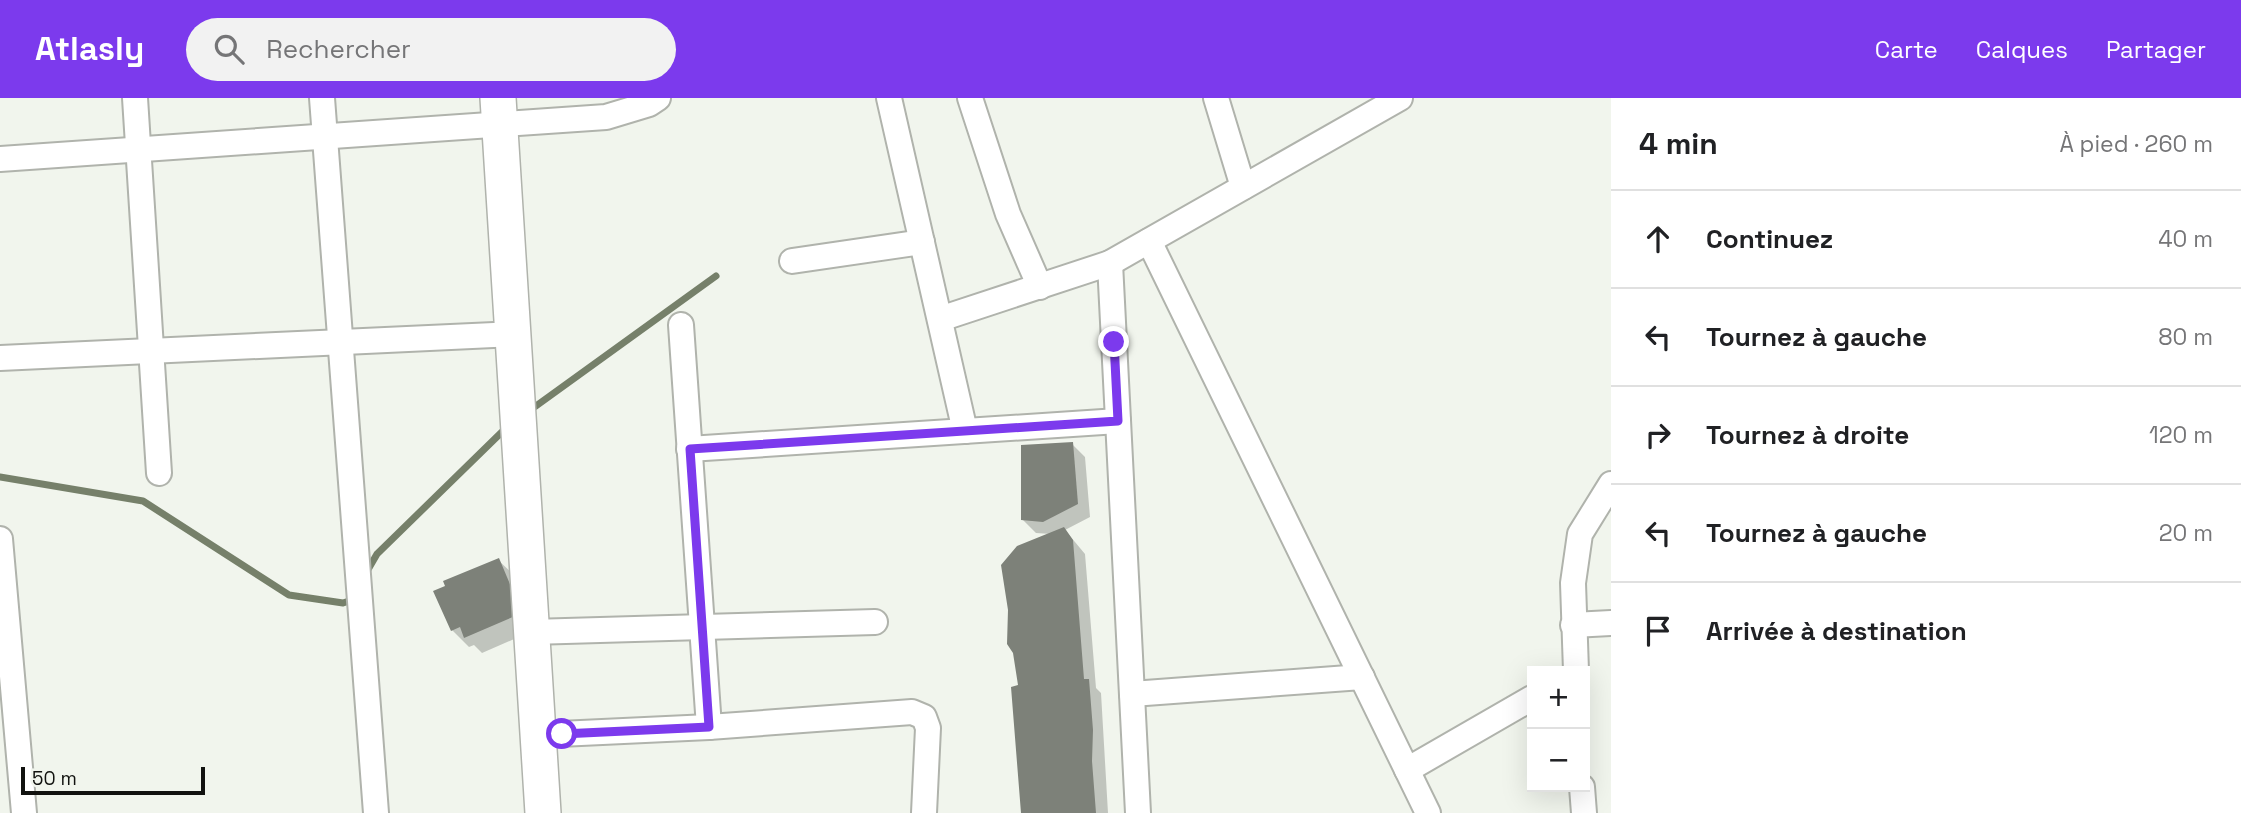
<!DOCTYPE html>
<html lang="fr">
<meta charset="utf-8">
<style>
body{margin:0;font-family:"Space Grotesk",sans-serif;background:#f2f2f2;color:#202124}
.controls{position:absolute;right:21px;bottom:21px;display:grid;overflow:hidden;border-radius:0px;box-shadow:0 7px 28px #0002}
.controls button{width:63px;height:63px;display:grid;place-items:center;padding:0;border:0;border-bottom:2px solid #e0e0e0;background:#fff;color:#202124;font:35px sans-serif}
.scale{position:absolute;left:21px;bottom:18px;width:184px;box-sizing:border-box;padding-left:7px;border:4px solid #11120f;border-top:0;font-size:19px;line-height:24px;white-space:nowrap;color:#11120f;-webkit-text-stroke:5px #f1f5ed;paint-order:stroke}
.stop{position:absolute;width:21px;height:21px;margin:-16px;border:5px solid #7c3aed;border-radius:50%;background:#fff}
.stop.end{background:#7c3aed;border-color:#fff;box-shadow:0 2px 7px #0008}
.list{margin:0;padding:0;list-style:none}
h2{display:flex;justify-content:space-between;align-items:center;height:91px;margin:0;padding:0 28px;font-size:30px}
h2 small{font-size:23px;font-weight:400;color:#757577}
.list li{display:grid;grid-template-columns:46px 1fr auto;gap:21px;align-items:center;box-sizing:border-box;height:98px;padding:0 28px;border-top:2px solid #e0e0e0}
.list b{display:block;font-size:26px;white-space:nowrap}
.list em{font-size:23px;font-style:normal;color:#757577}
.icon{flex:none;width:38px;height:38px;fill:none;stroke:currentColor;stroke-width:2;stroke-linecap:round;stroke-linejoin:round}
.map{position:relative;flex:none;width:1611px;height:715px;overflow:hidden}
header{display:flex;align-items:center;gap:42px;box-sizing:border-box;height:98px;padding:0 35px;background:#7c3aed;color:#fff}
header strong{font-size:33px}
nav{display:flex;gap:38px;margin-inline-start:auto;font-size:24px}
.search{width:490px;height:63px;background:#f2f2f2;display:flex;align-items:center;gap:18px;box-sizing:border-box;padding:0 24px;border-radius:38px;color:#757577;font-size:26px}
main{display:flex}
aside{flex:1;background:#fff}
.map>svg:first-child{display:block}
</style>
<header>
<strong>Atlasly</strong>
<div class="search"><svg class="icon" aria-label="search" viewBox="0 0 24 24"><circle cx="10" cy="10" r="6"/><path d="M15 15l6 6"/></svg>Rechercher</div>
<nav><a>Carte</a><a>Calques</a><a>Partager</a></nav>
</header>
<main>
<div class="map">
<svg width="1611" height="715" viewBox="0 0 1611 715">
<rect width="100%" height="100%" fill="#f1f5ed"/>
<g fill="#0003">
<polygon points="1072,346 1085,359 1090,419 1065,432 1085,456 1096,590 1101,595 1108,715 1023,715 1020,588 1015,554 1051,436 1036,435 1023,422"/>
<polygon points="498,462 515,478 537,531 482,555 474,547 469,549 452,532"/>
</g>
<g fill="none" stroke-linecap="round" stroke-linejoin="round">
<g stroke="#76806a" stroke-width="7">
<polyline points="529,313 716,178"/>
<polyline points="0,379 143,403 289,497 343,505 352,502 354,498"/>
<polyline points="366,475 377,456 508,328"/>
</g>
</g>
<g fill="#7d8179">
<polygon points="1073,344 1078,406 1043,424 1021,422 1021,347"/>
<polygon points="1064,429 1073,442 1084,581 1089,581 1093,632 1092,663 1096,715 1021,715 1011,589 1018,587 1013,555 1007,546 1008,512 1001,467 1017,448"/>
<polygon points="499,460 522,515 464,540 460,529 451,533 433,493 445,488 443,483"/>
</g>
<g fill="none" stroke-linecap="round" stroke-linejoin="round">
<defs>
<g id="street">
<polyline points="135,0 159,375"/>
<polyline points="322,0 376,715"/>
<polyline points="889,0 965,333"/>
<polyline points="970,0 1008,116 1040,189"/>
<polyline points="1216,0 1243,89"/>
<polyline points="0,61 606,19 649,6 658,0"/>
<polyline points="1149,143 1428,715"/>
<polyline points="792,163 922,144"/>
<polyline points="1110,165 1138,715"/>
<polyline points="940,221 1110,165 1400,0"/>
<polyline points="681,227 709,629"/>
<polyline points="0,260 513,236"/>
<polyline points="689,351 1118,323"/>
<polyline points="0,441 24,715"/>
<polyline points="1573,527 1611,525"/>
<polyline points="531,534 875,524"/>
<polyline points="1576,573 1573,485 1580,436 1611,386"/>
<polyline points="1132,596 1362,579"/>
<polyline points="538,637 709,629 912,614 924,619 928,630 924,715"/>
<polyline points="1407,672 1532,600"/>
<polyline points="1582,689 1584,715"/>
</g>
<polyline id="secondary" points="498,0 543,715"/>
</defs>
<use href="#street" stroke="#b0b3ac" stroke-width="28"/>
<use href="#secondary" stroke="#b0b3ac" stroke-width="38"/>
<use href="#street" stroke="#fff" stroke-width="24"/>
<use href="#secondary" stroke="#fff" stroke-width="35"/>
</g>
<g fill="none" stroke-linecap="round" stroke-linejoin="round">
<polyline stroke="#7c3aed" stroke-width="9" points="562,636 709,629 690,351 1118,323 1114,244"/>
</g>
</svg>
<div class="controls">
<button>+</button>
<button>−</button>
</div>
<div class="scale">50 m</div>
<div class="stop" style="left:562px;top:636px"></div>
<div class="stop end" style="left:1114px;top:244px"></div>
</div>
<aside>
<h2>4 min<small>À pied · 260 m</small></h2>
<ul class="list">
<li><svg class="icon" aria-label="ahead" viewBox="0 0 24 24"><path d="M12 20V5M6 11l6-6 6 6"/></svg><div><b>Continuez</b></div><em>40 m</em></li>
<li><svg class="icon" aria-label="left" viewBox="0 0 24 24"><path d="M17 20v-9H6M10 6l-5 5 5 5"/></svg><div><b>Tournez à gauche</b></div><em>80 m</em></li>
<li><svg class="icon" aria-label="right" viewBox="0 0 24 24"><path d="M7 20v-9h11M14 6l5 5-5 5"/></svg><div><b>Tournez à droite</b></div><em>120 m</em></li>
<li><svg class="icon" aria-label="left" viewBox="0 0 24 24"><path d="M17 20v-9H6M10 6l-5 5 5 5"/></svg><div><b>Tournez à gauche</b></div><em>20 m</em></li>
<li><svg class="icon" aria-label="arrive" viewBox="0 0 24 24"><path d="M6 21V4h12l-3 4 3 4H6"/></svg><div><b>Arrivée à destination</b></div></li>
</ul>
</aside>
</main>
